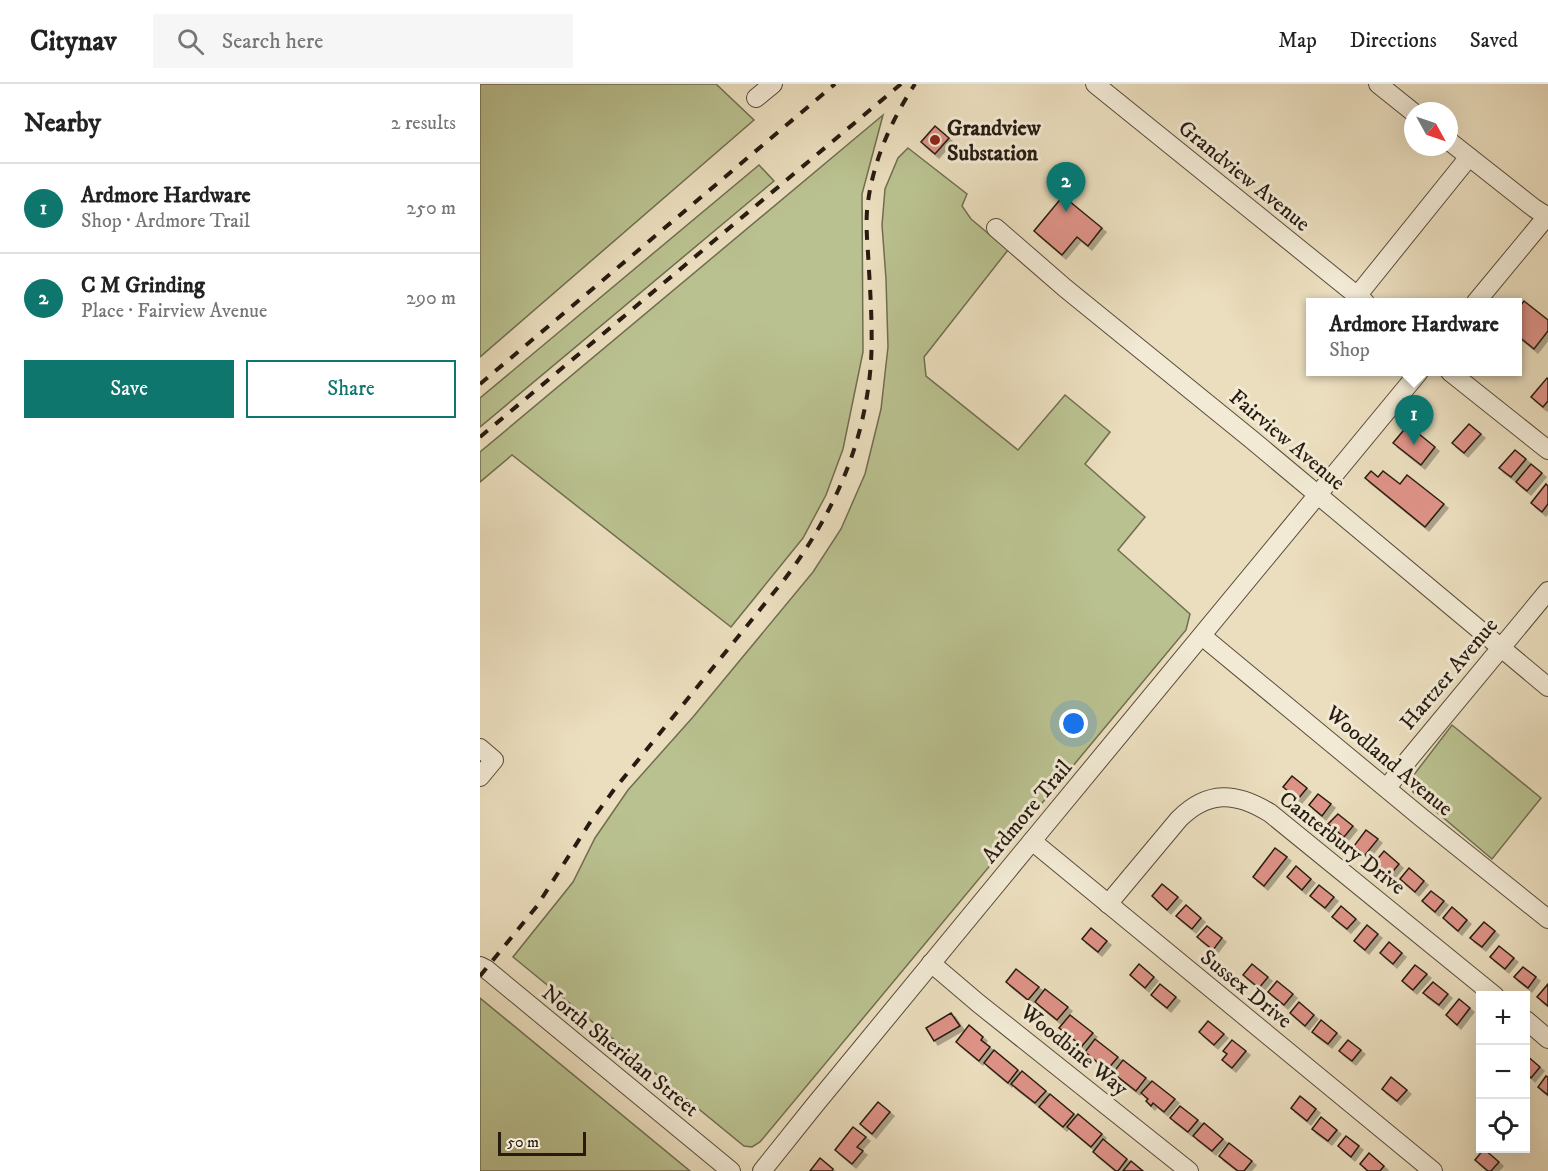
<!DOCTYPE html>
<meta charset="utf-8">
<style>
body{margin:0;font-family:"IM FELL DW Pica",serif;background:#f6f6f6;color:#222}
.controls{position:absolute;right:18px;bottom:18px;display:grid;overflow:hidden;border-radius:0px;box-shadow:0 6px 24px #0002}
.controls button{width:54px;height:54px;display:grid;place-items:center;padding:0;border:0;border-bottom:2px solid #e0e0e0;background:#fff;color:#222;font:30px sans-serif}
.compass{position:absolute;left:924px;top:18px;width:54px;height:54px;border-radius:50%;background:#fff;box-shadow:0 6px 24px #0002;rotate:130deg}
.scale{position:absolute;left:18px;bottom:15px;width:88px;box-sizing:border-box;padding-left:6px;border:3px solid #271b11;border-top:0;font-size:16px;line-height:21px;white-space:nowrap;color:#271b11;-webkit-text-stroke:4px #f2ead5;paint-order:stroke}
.you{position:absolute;left:594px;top:640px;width:21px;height:21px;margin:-15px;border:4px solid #fff;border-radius:50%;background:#1a73e8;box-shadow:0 0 0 9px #1a73e833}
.badge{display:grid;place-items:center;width:39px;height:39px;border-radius:50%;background:#0f766e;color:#fff;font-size:20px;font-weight:700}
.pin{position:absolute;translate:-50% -50px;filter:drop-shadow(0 2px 3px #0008)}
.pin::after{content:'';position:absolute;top:32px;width:21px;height:18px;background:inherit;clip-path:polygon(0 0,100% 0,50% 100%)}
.popup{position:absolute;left:826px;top:214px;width:216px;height:78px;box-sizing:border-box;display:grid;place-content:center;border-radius:0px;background:#fff;filter:drop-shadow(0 2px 4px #0005);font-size:20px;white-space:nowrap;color:#767676}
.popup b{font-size:22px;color:#222}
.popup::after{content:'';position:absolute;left:50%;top:100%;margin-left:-12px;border:12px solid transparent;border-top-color:#fff}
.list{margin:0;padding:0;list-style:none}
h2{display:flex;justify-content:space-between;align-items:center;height:78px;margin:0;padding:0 24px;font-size:26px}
h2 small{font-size:20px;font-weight:400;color:#767676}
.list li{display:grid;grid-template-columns:39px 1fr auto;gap:18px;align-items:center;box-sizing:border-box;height:90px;padding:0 24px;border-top:2px solid #e0e0e0}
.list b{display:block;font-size:22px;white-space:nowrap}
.list p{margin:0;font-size:20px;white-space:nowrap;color:#767676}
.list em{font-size:20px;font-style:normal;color:#767676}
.actions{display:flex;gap:12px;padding:18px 24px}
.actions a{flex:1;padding:14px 0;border:2px solid #0f766e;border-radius:0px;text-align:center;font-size:21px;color:#0f766e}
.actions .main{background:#0f766e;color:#fff}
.icon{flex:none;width:33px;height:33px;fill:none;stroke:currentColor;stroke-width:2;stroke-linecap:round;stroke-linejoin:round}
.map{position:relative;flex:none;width:1068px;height:1087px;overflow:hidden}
header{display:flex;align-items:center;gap:36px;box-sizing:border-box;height:84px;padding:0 30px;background:#fff;border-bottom:2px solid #e0e0e0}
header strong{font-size:28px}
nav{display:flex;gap:33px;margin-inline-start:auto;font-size:21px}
.search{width:420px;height:54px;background:#f6f6f6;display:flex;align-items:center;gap:15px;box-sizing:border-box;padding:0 21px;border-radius:0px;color:#767676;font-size:22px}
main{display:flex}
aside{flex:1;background:#fff}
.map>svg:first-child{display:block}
</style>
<header>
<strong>Citynav</strong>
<div class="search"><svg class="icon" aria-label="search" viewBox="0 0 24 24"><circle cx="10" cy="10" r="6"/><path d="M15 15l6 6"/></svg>Search here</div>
<nav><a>Map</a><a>Directions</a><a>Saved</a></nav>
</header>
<main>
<aside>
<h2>Nearby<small>2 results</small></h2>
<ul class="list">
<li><span class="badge">1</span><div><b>Ardmore Hardware</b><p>Shop · Ardmore Trail</p></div><em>250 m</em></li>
<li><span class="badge">2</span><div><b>C M Grinding</b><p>Place · Fairview Avenue</p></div><em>290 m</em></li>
</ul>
<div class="actions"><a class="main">Save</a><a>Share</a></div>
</aside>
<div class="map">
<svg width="1068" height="1087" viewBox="0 0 1068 1087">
<defs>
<filter id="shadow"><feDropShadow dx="4" dy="4" stdDeviation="0" flood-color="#0004"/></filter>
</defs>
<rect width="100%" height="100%" fill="#ebdebe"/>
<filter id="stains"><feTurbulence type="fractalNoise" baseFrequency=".00333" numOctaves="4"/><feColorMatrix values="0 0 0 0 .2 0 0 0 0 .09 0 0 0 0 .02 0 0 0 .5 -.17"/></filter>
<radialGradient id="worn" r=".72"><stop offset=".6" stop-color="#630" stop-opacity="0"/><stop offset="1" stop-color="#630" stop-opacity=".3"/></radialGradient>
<g fill="#bac190" stroke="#706e50" stroke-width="1.5">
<polygon points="0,0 236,0 274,36 0,273"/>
<polygon points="403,31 382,110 383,268 363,365 346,411 323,454 251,543 32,371 0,398 0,368"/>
<polygon points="428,64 487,110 482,122 491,135 528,166 444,273 446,292 538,366 585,311 630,348 605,380 665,433 638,466 710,530 706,546 280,1058 272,1063 264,1062 33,873 93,798 115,754 148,706 213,633 333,488 361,445 385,390 401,325 408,263 406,195 402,141 405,105 418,74"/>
<polygon points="279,81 294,97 0,343 0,314"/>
<polygon points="972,641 1061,714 1012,775 933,708 930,696"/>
<polygon points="0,914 210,1087 0,1087"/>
</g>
<g fill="#df9388" stroke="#271b11" stroke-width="1.5" filter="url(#shadow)">
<polygon points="455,42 469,54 455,70 441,58"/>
<polygon points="583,112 622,144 608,162 597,153 582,171 554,147"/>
<polygon points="1044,217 1068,236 1068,247 1054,265 1038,252 1038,225"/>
<polygon points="1067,294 1068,295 1068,317 1063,323 1051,313"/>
<polygon points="989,340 1001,350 984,369 972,359"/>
<polygon points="928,341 955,363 941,381 913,359"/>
<polygon points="1035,366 1046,375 1031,393 1019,384"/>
<polygon points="1051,380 1062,389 1047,407 1036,398"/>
<polygon points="891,387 898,393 903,387 920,400 927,391 964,420 945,443 885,394"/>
<polygon points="1066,400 1068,402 1068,420 1062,428 1051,419"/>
<polygon points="812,692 827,704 818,715 803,703"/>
<polygon points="838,710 851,720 842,732 829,721"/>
<polygon points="858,730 873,742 864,753 848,740"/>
<polygon points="886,746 898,755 885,771 874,762"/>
<polygon points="795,764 807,773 784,802 773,793"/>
<polygon points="904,767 919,780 910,791 895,778"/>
<polygon points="816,782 831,795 822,806 807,793"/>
<polygon points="929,784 944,797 935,808 920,795"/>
<polygon points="682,800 698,813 687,826 672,812"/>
<polygon points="839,801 854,813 845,824 830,812"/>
<polygon points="951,807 964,817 955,828 942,817"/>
<polygon points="706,821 721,834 712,845 696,832"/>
<polygon points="861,822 876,835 867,845 852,833"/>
<polygon points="972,823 987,836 978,847 963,834"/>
<polygon points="1004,838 1015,847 1002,863 990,854"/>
<polygon points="887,841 898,850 885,866 874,857"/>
<polygon points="727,842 742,854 733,866 717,853"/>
<polygon points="611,844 627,857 618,868 602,855"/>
<polygon points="909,858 922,869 913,880 900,869"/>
<polygon points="1019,862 1034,874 1025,885 1010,873"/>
<polygon points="659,880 674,893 665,904 650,891"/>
<polygon points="772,880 788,893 779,904 763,891"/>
<polygon points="935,881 947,890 933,906 922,897"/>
<polygon points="1043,883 1056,893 1048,904 1034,893"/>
<polygon points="536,885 559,903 548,916 526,898"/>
<polygon points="797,897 813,910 804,921 788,908"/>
<polygon points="953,898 968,910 959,921 943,909"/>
<polygon points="680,900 696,913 687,924 671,911"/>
<polygon points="1068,900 1068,922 1057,913"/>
<polygon points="565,905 588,923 577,936 555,918"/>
<polygon points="979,915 990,924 977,941 966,931"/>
<polygon points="819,918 834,931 825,942 810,929"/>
<polygon points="471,929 480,942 454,957 446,944"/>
<polygon points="590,931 613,949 602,962 579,944"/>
<polygon points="841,936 857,949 848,960 832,948"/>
<polygon points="728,937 744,950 734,961 719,948"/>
<polygon points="489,941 503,953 501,956 510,963 499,977 476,958"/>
<polygon points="615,955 638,973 627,986 605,968"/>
<polygon points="752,956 766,967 752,984 742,976 747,970 743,967"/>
<polygon points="868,956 881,966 872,977 859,967"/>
<polygon points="514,966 538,986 528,999 504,979"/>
<polygon points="1046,971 1060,983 1051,994 1046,989"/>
<polygon points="643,976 666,994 656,1007 633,989"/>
<polygon points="542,987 566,1007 555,1019 531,1000"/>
<polygon points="1066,992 1068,993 1068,1011 1058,1003"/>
<polygon points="911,993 927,1006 917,1017 902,1005"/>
<polygon points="672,997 695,1015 684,1028 673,1019 671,1022 666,1017 668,1015 661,1009"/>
<polygon points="570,1010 594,1030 583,1043 559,1023"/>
<polygon points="820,1012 836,1025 827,1037 811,1024"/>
<polygon points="398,1018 410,1028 392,1050 380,1040"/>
<polygon points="700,1022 718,1036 708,1048 690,1034"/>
<polygon points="598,1030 622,1050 611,1063 587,1043"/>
<polygon points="841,1033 857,1046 848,1057 832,1045"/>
<polygon points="724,1039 743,1055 732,1067 713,1052"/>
<polygon points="373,1043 386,1053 377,1063 383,1067 372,1080 355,1066"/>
<polygon points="866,1052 879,1062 871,1073 858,1062"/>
<polygon points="623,1055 647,1075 638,1087 636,1087 613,1068"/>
<polygon points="749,1059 772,1077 764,1087 758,1087 739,1072"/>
<polygon points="1004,1065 1019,1078 1011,1087 1008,1087 995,1076"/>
<polygon points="889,1069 904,1082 900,1087 888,1087 880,1080"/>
<polygon points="340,1074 353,1085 352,1087 330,1087"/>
<polygon points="651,1077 663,1087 643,1087"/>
</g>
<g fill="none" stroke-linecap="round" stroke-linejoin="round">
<defs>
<g id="minor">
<polyline points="615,0 885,218"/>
<polyline points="898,0 933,28"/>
<polyline points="276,14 293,0"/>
<polyline points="969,57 1054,124 1068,133"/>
<polyline points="516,144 585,204 771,355 1068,603"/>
<polyline points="877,212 989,73"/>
<polyline points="996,218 1068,131"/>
<polyline points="970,288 1068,366"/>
<polyline points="722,552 942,734 1068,835"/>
<polyline points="0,664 14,676 0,693"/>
<polyline points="907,704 928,676 1068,507"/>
<polyline points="552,757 953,1087"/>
<path d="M628 820 699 735C728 706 756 708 790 729L1015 912"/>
<polyline points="451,879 498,919 709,1087"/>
<polyline points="0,882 6,885 251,1087"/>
<polyline points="1046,936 1068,955"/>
<polyline points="282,1087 334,1022 552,757 939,288"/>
</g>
</defs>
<use href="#minor" stroke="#584c3c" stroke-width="20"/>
<use href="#minor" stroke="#f2ead5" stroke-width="18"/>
<g stroke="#271b11" stroke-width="4" stroke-dasharray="10 10" stroke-linecap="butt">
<polyline points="0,300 355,0"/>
<polyline points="0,353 421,0"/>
<path d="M0 892 57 822 109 740 133 707 304 496C353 431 385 361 391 278 393 242 390 205 388 169 387 155 386 141 387 127 391 82 410 38 435 0"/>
</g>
</g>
<circle fill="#8f2418" stroke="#f2ead5" stroke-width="2" cx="455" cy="56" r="6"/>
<g text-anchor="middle" stroke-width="6" stroke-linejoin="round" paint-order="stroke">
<g font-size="22" font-weight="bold" fill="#271b11" stroke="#f2ead5" text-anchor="start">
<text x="467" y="51">Grandview<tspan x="467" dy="25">Substation</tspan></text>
</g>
<g font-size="22" fill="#271b11" stroke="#f2ead5">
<text transform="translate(765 91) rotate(39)" y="8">Grandview Avenue</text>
<text transform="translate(808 355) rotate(40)" y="8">Fairview Avenue</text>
<text transform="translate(968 589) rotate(-50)" y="8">Hartzer Avenue</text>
<text transform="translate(910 676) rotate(40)" y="8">Woodland Avenue</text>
<text transform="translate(546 727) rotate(-50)" y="8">Ardmore Trail</text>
<text transform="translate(863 758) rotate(38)" y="8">Canterbury Drive</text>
<text transform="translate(767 904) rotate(39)" y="8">Sussex Drive</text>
<text transform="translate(595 965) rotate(39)" y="8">Woodbine Way</text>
<text transform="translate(141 966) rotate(39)" y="8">North Sheridan Street</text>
</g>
</g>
<rect width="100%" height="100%" filter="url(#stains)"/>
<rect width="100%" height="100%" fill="url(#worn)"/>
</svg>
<div class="controls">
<button>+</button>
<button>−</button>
<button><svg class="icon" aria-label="locate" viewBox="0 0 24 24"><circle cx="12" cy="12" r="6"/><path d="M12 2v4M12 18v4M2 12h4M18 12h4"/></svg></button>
</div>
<svg class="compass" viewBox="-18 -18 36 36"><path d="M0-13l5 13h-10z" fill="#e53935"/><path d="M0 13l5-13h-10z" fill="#767676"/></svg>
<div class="scale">50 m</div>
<div class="you"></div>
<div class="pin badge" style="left:934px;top:361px">1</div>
<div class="popup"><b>Ardmore Hardware</b>Shop</div>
<div class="pin badge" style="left:586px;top:128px">2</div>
</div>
</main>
